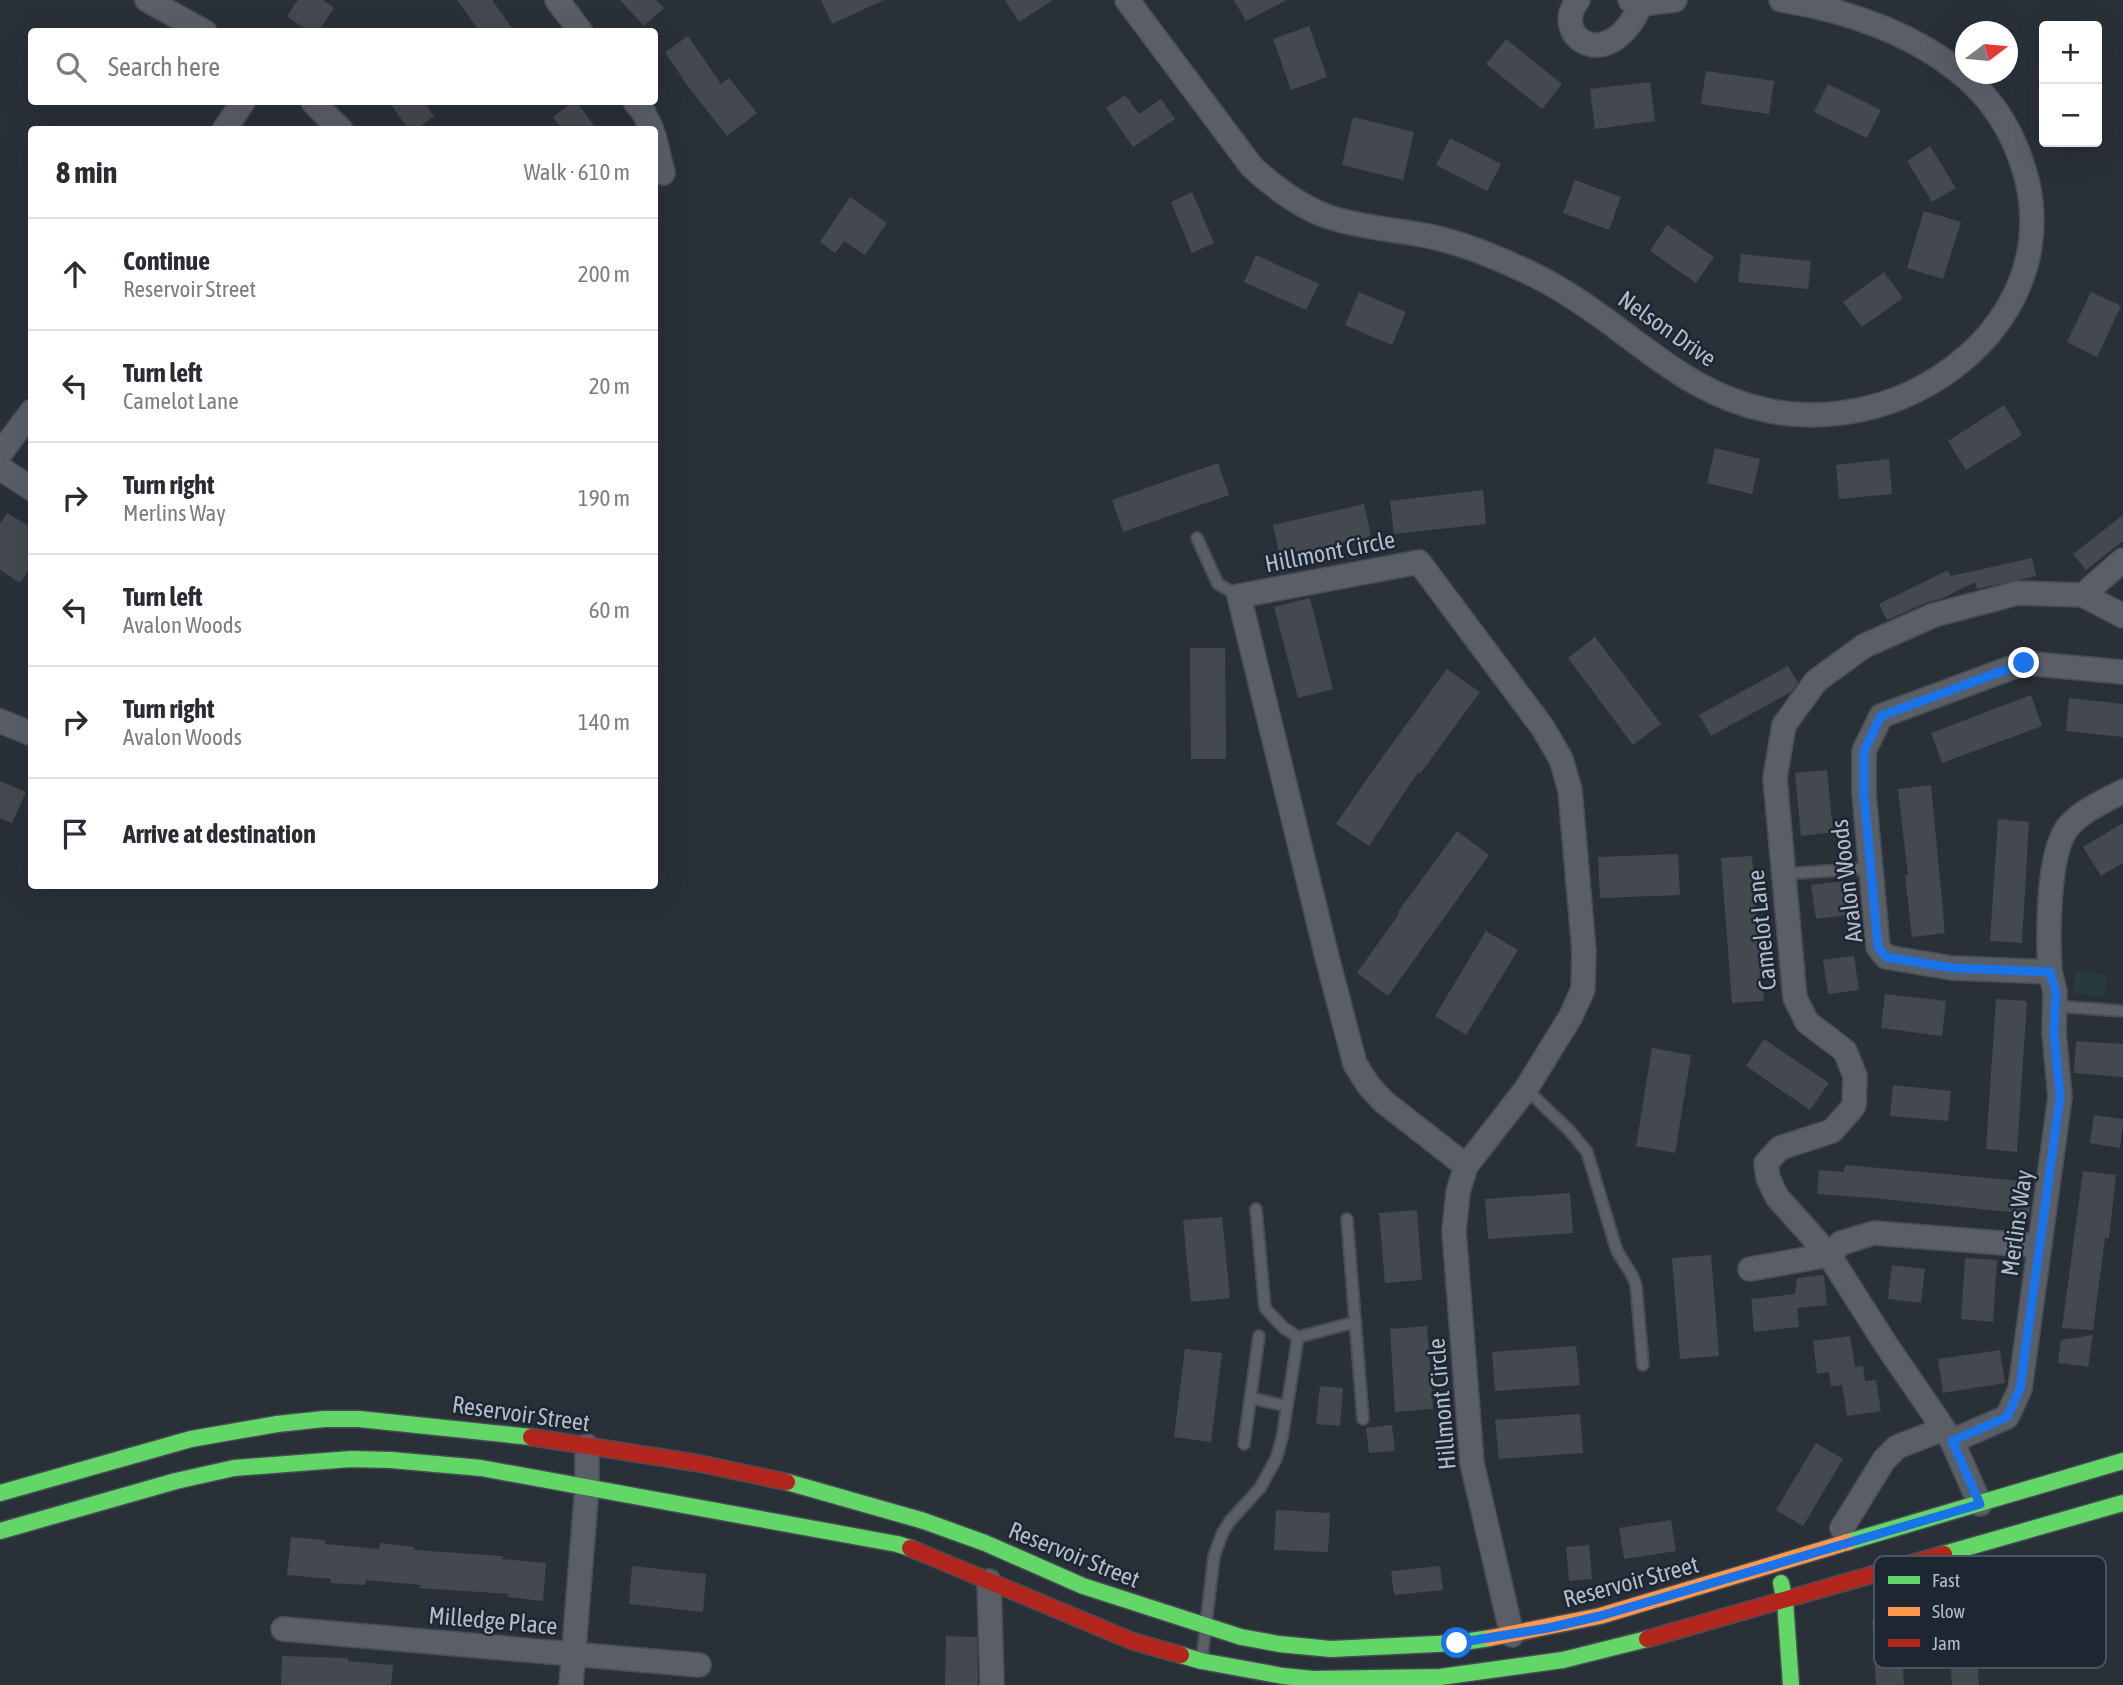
<!DOCTYPE html>
<meta charset="utf-8">
<style>
body{margin:0;font-family:"Asap Condensed",sans-serif;background:#f7f7f7;color:#2b2b33}
.controls{position:absolute;right:21px;top:21px;display:grid;overflow:hidden;border-radius:7px;box-shadow:0 7px 28px #0002}
.controls button{width:63px;height:63px;display:grid;place-items:center;padding:0;border:0;border-bottom:2px solid #e1e1e2;background:#fff;color:#2b2b33;font:35px sans-serif}
.compass{position:absolute;left:1955px;top:21px;width:63px;height:63px;border-radius:50%;background:#fff;box-shadow:0 7px 28px #0002;rotate:74deg}
.stop{position:absolute;width:21px;height:21px;margin:-16px;border:5px solid #1a73e8;border-radius:50%;background:#fff}
.stop.end{background:#1a73e8;border-color:#fff;box-shadow:0 2px 7px #0008}
.list{margin:0;padding:0;list-style:none}
h2{display:flex;justify-content:space-between;align-items:center;height:91px;margin:0;padding:0 28px;font-size:30px}
h2 small{font-size:23px;font-weight:400;color:#7c7c81}
.list li{display:grid;grid-template-columns:46px 1fr auto;gap:21px;align-items:center;box-sizing:border-box;height:112px;padding:0 28px;border-top:2px solid #e1e1e2}
.list b{display:block;font-size:26px;white-space:nowrap}
.list p{margin:0;font-size:23px;white-space:nowrap;color:#7c7c81}
.list em{font-size:23px;font-style:normal;color:#7c7c81}
.icon{flex:none;width:38px;height:38px;fill:none;stroke:currentColor;stroke-width:2;stroke-linecap:round;stroke-linejoin:round}
.map{position:relative;flex:none;width:2123px;height:1685px;overflow:hidden}
.search{position:absolute;background:#fff;box-shadow:0 7px 28px #0002;left:28px;top:28px;width:630px;height:77px;display:flex;align-items:center;gap:18px;box-sizing:border-box;padding:0 24px;border-radius:7px;color:#7c7c81;font-size:26px}
.panel{position:absolute;background:#fff;box-shadow:0 7px 28px #0002;left:28px;top:126px;width:630px;height:763px;border-radius:7px}
.map>svg:first-child{display:block}
</style>
<div class="map">
<svg width="2123" height="1685" viewBox="0 0 2123 1685">
<rect width="100%" height="100%" fill="#2a3038"/>
<polygon fill="#273a3e" points="2076,971 2107,975 2104,997 2073,993"/>
<g fill="#444950">
<polygon points="298,0 323,0 334,8 318,32 309,32 287,16"/>
<polygon points="457,0 492,0 515,32 480,32"/>
<polygon points="620,0 656,0 664,8 644,26"/>
<polygon points="821,0 884,0 832,24"/>
<polygon points="1005,0 1053,0 1019,22"/>
<polygon points="1234,0 1287,0 1246,21"/>
<polygon points="1309,26 1327,77 1291,90 1273,39"/>
<polygon points="688,36 721,84 729,78 757,113 727,136 687,85 665,52"/>
<polygon points="1506,39 1562,84 1542,109 1486,64"/>
<polygon points="1706,71 1774,81 1769,114 1701,104"/>
<polygon points="1650,82 1655,121 1595,129 1590,89"/>
<polygon points="1828,84 1881,110 1867,138 1814,112"/>
<polygon points="1125,95 1139,114 1161,99 1175,119 1133,147 1106,108"/>
<polygon points="389,102 424,102 434,116 416,130 409,130"/>
<polygon points="573,102 577,102 597,130 563,130 553,117"/>
<polygon points="1353,117 1414,132 1403,180 1342,165"/>
<polygon points="1450,138 1501,164 1487,191 1436,165"/>
<polygon points="1930,146 1956,188 1932,202 1907,161"/>
<polygon points="1575,180 1621,197 1609,230 1563,213"/>
<polygon points="1192,192 1214,243 1192,253 1171,202"/>
<polygon points="850,197 887,223 865,255 844,241 835,253 820,242"/>
<polygon points="1924,211 1961,222 1943,279 1907,268"/>
<polygon points="1667,225 1714,257 1696,283 1650,251"/>
<polygon points="1741,254 1811,261 1808,289 1738,282"/>
<polygon points="1256,255 1319,284 1306,310 1244,282"/>
<polygon points="1884,272 1903,298 1862,327 1843,302"/>
<polygon points="1359,292 1406,312 1392,345 1345,325"/>
<polygon points="2091,292 2121,306 2097,357 2067,342"/>
<polygon points="2004,405 2022,435 1966,470 1948,441"/>
<polygon points="1715,448 1760,459 1752,494 1707,483"/>
<polygon points="1889,459 1892,494 1839,499 1836,465"/>
<polygon points="1218,463 1229,495 1123,532 1112,500"/>
<polygon points="1483,490 1486,524 1394,534 1390,501"/>
<polygon points="1364,504 1371,536 1280,557 1273,525"/>
<polygon points="7,513 32,528 32,565 20,583 0,570 0,524"/>
<polygon points="2123,515 2123,541 2086,570 2073,554"/>
<polygon points="2032,558 2036,576 1977,589 1975,582 1943,598 1928,602 1887,620 1879,604 1948,570 1951,576"/>
<polygon points="1310,598 1333,689 1298,698 1274,607"/>
<polygon points="1595,637 1661,724 1633,745 1568,658"/>
<polygon points="1190,648 1225,648 1226,759 1191,759"/>
<polygon points="1788,666 1798,683 1791,692 1711,736 1699,715"/>
<polygon points="1447,669 1480,692 1420,774 1418,772 1369,846 1336,824 1373,770"/>
<polygon points="2031,695 2042,726 1942,763 1931,733"/>
<polygon points="2069,698 2123,704 2123,737 2066,731"/>
<polygon points="1827,770 1833,832 1801,836 1795,773"/>
<polygon points="0,781 26,792 12,823 0,818"/>
<polygon points="1931,785 1945,933 1912,937 1905,875 1908,875 1898,789"/>
<polygon points="1998,819 2029,822 2022,943 1990,941"/>
<polygon points="2123,823 2123,863 2101,876 2083,847"/>
<polygon points="1457,831 1489,855 1388,996 1357,973 1399,914 1398,912"/>
<polygon points="1678,854 1680,895 1600,898 1598,857"/>
<polygon points="1752,856 1764,1001 1732,1003 1721,858"/>
<polygon points="1843,881 1847,915 1816,919 1811,885"/>
<polygon points="1486,931 1518,950 1466,1035 1435,1016"/>
<polygon points="1854,956 1859,990 1828,994 1823,960"/>
<polygon points="1885,994 1946,1001 1942,1036 1881,1028"/>
<polygon points="1996,999 2027,1001 2017,1152 1986,1149"/>
<polygon points="1764,1039 1829,1083 1810,1110 1746,1066"/>
<polygon points="2076,1041 2123,1044 2123,1077 2074,1073"/>
<polygon points="1652,1048 1691,1055 1675,1153 1636,1146"/>
<polygon points="1893,1085 1951,1091 1948,1121 1890,1116"/>
<polygon points="2094,1115 2123,1119 2120,1148 2090,1143"/>
<polygon points="1846,1165 2032,1182 2029,1214 1873,1198 1817,1194 1819,1170 1843,1172"/>
<polygon points="2083,1171 2116,1175 2109,1238 2105,1238 2093,1330 2062,1328"/>
<polygon points="1570,1193 1573,1233 1488,1239 1485,1199"/>
<polygon points="1417,1210 1422,1280 1385,1283 1379,1213"/>
<polygon points="1222,1217 1230,1298 1191,1302 1183,1220"/>
<polygon points="1711,1255 1719,1356 1680,1359 1672,1258"/>
<polygon points="1965,1258 1997,1260 1993,1322 1961,1319"/>
<polygon points="1892,1265 1925,1269 1921,1303 1888,1299"/>
<polygon points="1824,1275 1827,1305 1797,1308 1799,1327 1754,1332 1751,1299 1795,1294 1797,1278"/>
<polygon points="1427,1326 1433,1409 1395,1412 1390,1329"/>
<polygon points="2093,1335 2088,1367 2058,1363 2061,1340"/>
<polygon points="1850,1336 1855,1367 1863,1366 1865,1381 1876,1380 1881,1411 1847,1416 1842,1385 1831,1386 1829,1372 1817,1374 1813,1341"/>
<polygon points="1576,1346 1580,1385 1495,1391 1492,1352"/>
<polygon points="1185,1349 1222,1353 1211,1442 1174,1437"/>
<polygon points="2000,1350 2005,1383 1943,1393 1938,1359"/>
<polygon points="1320,1386 1343,1388 1340,1426 1316,1424"/>
<polygon points="1580,1414 1583,1453 1499,1459 1495,1420"/>
<polygon points="1392,1425 1395,1451 1369,1453 1366,1428"/>
<polygon points="1816,1443 1843,1459 1803,1526 1776,1510"/>
<polygon points="1276,1510 1330,1513 1328,1552 1274,1550"/>
<polygon points="1671,1520 1676,1551 1624,1559 1619,1528"/>
<polygon points="291,1537 325,1540 325,1544 379,1549 380,1543 414,1547 414,1550 503,1556 502,1559 546,1563 543,1601 508,1597 509,1594 420,1588 421,1585 366,1580 365,1585 331,1583 331,1579 287,1575"/>
<polygon points="1589,1545 1592,1579 1569,1581 1566,1547"/>
<polygon points="632,1566 706,1574 703,1612 629,1604"/>
<polygon points="1440,1566 1443,1590 1394,1595 1391,1571"/>
<polygon points="1973,1603 1979,1685 1952,1685 1947,1605"/>
<polygon points="1900,1618 1904,1685 1876,1685 1872,1619"/>
<polygon points="946,1636 977,1637 978,1685 945,1685"/>
<polygon points="282,1656 348,1658 348,1661 393,1665 391,1685 281,1685"/>
</g>
<g fill="none" stroke-linecap="round" stroke-linejoin="round">
<defs>
<g id="lane">
<polyline points="1197,538 1218,584 1239,596"/>
<polyline points="1783,874 1870,868"/>
<polyline points="2055,1006 2123,1011"/>
<polyline points="1526,1089 1569,1130 1587,1152 1617,1251 1632,1275 1636,1285 1643,1365"/>
<polyline points="1256,1209 1265,1308 1284,1328 1298,1337"/>
<polyline points="1347,1219 1363,1419"/>
<polyline points="1251,1398 1286,1406"/>
<polyline points="1244,1444 1259,1336"/>
<polyline points="1202,1658 1214,1556 1222,1534 1230,1521 1260,1488 1276,1459 1282,1438 1298,1337 1356,1322"/>
</g>
<g id="street">
<polyline points="147,0 205,32"/>
<polyline points="557,0 581,32"/>
<path d="M1127 0 1252 167C1275 188 1300 207 1329 217 1362 228 1399 230 1433 237 1463 244 1491 255 1519 268 1547 280 1574 297 1599 315 1655 355 1699 397 1770 411 1817 420 1868 413 1911 393 1994 354 2049 273 2027 180 2018 145 2002 113 1977 88 1926 37 1851 11 1781 0"/>
<path d="M1578 0C1549 36 1609 78 1641 4L1630 0"/>
<polyline points="1641,4 1675,0"/>
<polyline points="313,102 341,130"/>
<polyline points="635,102 644,113 652,130"/>
<polyline points="224,130 243,102"/>
<polyline points="654,136 663,173"/>
<polyline points="0,454 32,411"/>
<polyline points="0,468 32,489"/>
<polyline points="2083,595 2123,560"/>
<path d="M2123 672 2024 663 1881 716 1864 751V794L1878 947 1886 957 1952 968 2050 972C2048 938 2047 853 2068 827 2081 811 2105 801 2123 791"/>
<polyline points="0,721 32,734"/>
<polyline points="1466,1166 1384,1102 1369,1086 1355,1064 1328,961 1239,596 1419,562 1543,728 1561,759 1570,790 1584,951 1583,989 1571,1016 1526,1089 1466,1166 1458,1192 1454,1231 1472,1463 1512,1635"/>
<polyline points="1750,1269 1829,1255 1841,1243 1874,1233 2040,1246"/>
<polyline points="1952,1441 2007,1417 2020,1389 2060,1097 2054,1032 2055,991 2050,972"/>
<polyline points="1980,1504 1952,1441 1885,1343 1829,1255 1777,1197 1768,1178 1766,1163 1780,1148 1832,1131 1854,1106 1855,1076 1845,1051 1807,1022 1795,998 1775,778 1784,725 1816,681 1864,646 1934,615 2018,593 2083,595 2123,616"/>
<polyline points="1842,1528 1884,1460 1897,1447 1943,1429"/>
<polyline points="989,1581 992,1685"/>
<polyline points="283,1629 699,1665"/>
<polyline points="571,1685 587,1487 587,1446"/>
</g>
<g id="fast">
<polyline points="787,1482 924,1521 985,1543 1083,1586 1241,1637 1279,1644 1331,1649 1457,1643 1490,1638"/>
<polyline points="0,1493 191,1439 277,1424 324,1419 359,1419 531,1437"/>
<polyline points="0,1531 176,1481 234,1468 351,1459 391,1460 481,1468 897,1544 910,1548"/>
<polyline points="1848,1542 2123,1461"/>
<polyline points="1944,1554 2123,1503"/>
<polyline points="1781,1583 1785,1601 1791,1685"/>
<polyline points="1181,1655 1201,1661 1283,1676 1313,1679 1440,1677 1563,1660 1647,1639"/>
</g>
<polyline id="slow" points="1490,1638 1600,1616 1848,1542"/>
<g id="jam">
<polyline points="531,1437 697,1463 787,1482"/>
<polyline points="910,1548 1132,1641 1181,1655"/>
<polyline points="1647,1639 1944,1554"/>
</g>
</defs>
<use href="#lane" stroke="#484c53" stroke-width="14"/>
<use href="#street" stroke="#484c53" stroke-width="26"/>
<use href="#fast" stroke="#484c53" stroke-width="19"/>
<use href="#slow" stroke="#484c53" stroke-width="19"/>
<use href="#jam" stroke="#484c53" stroke-width="19"/>
<use href="#lane" stroke="#5a5e66" stroke-width="10"/>
<use href="#street" stroke="#5a5e66" stroke-width="23"/>
<use href="#fast" stroke="#63d668" stroke-width="16"/>
<use href="#slow" stroke="#ff974d" stroke-width="16"/>
<use href="#jam" stroke="#b3261e" stroke-width="16"/>
</g>
<g fill="none" stroke-linecap="round" stroke-linejoin="round">
<polyline stroke="#1a73e8" stroke-width="9" points="1457,1643 1548,1628 1600,1616 1980,1504 1952,1441 2007,1417 2020,1389 2060,1097 2054,1032 2056,991 2050,972 1952,968 1886,957 1878,947 1864,794 1864,751 1881,716 2024,663"/>
</g>
<g text-anchor="middle" stroke-width="5" stroke-linejoin="round" paint-order="stroke">
<g font-size="24" fill="#b4bcc9" stroke="#1d2633">
<text transform="translate(1667 329) rotate(35)" y="8">Nelson Drive</text>
<text transform="translate(1330 552) rotate(-11)" y="8">Hillmont Circle</text>
<text transform="translate(1847 881) rotate(-97)" y="8">Avalon Woods</text>
<text transform="translate(1762 930) rotate(-96)" y="8">Camelot Lane</text>
<text transform="translate(2017 1223) rotate(-82)" y="8">Merlins Way</text>
<text transform="translate(1442 1404) rotate(-95)" y="8">Hillmont Circle</text>
<text transform="translate(521 1414) rotate(8)" y="8">Reservoir Street</text>
<text transform="translate(1074 1555) rotate(22)" y="8">Reservoir Street</text>
<text transform="translate(1631 1582) rotate(-15)" y="8">Reservoir Street</text>
<text transform="translate(493 1621) rotate(5)" y="8">Milledge Place</text>
</g>
</g>
<rect x="1874" y="1556" width="232" height="112" rx="10" fill="#1d2633" stroke="#4a5360" stroke-width="2"/>
<rect x="1888" y="1576" width="32" height="8" fill="#63d668"/>
<rect x="1888" y="1607" width="32" height="9" fill="#ff974d"/>
<rect x="1888" y="1639" width="32" height="8" fill="#b3261e"/>
<g font-size="19" fill="#b4bcc9">
<text x="1932" y="1587">Fast</text>
<text x="1932" y="1618">Slow</text>
<text x="1932" y="1650">Jam</text>
</g>
</svg>
<div class="controls">
<button>+</button>
<button>−</button>
</div>
<svg class="compass" viewBox="-18 -18 36 36"><path d="M0-13l5 13h-10z" fill="#e53935"/><path d="M0 13l5-13h-10z" fill="#7c7c81"/></svg>
<div class="stop" style="left:1457px;top:1643px"></div>
<div class="stop end" style="left:2024px;top:663px"></div>
<div class="search"><svg class="icon" aria-label="search" viewBox="0 0 24 24"><circle cx="10" cy="10" r="6"/><path d="M15 15l6 6"/></svg>Search here</div>
<section class="panel">
<h2>8 min<small>Walk · 610 m</small></h2>
<ul class="list">
<li><svg class="icon" aria-label="ahead" viewBox="0 0 24 24"><path d="M12 20V5M6 11l6-6 6 6"/></svg><div><b>Continue</b><p>Reservoir Street</p></div><em>200 m</em></li>
<li><svg class="icon" aria-label="left" viewBox="0 0 24 24"><path d="M17 20v-9H6M10 6l-5 5 5 5"/></svg><div><b>Turn left</b><p>Camelot Lane</p></div><em>20 m</em></li>
<li><svg class="icon" aria-label="right" viewBox="0 0 24 24"><path d="M7 20v-9h11M14 6l5 5-5 5"/></svg><div><b>Turn right</b><p>Merlins Way</p></div><em>190 m</em></li>
<li><svg class="icon" aria-label="left" viewBox="0 0 24 24"><path d="M17 20v-9H6M10 6l-5 5 5 5"/></svg><div><b>Turn left</b><p>Avalon Woods</p></div><em>60 m</em></li>
<li><svg class="icon" aria-label="right" viewBox="0 0 24 24"><path d="M7 20v-9h11M14 6l5 5-5 5"/></svg><div><b>Turn right</b><p>Avalon Woods</p></div><em>140 m</em></li>
<li><svg class="icon" aria-label="arrive" viewBox="0 0 24 24"><path d="M6 21V4h12l-3 4 3 4H6"/></svg><div><b>Arrive at destination</b></div></li>
</ul>
</section>
</div>
